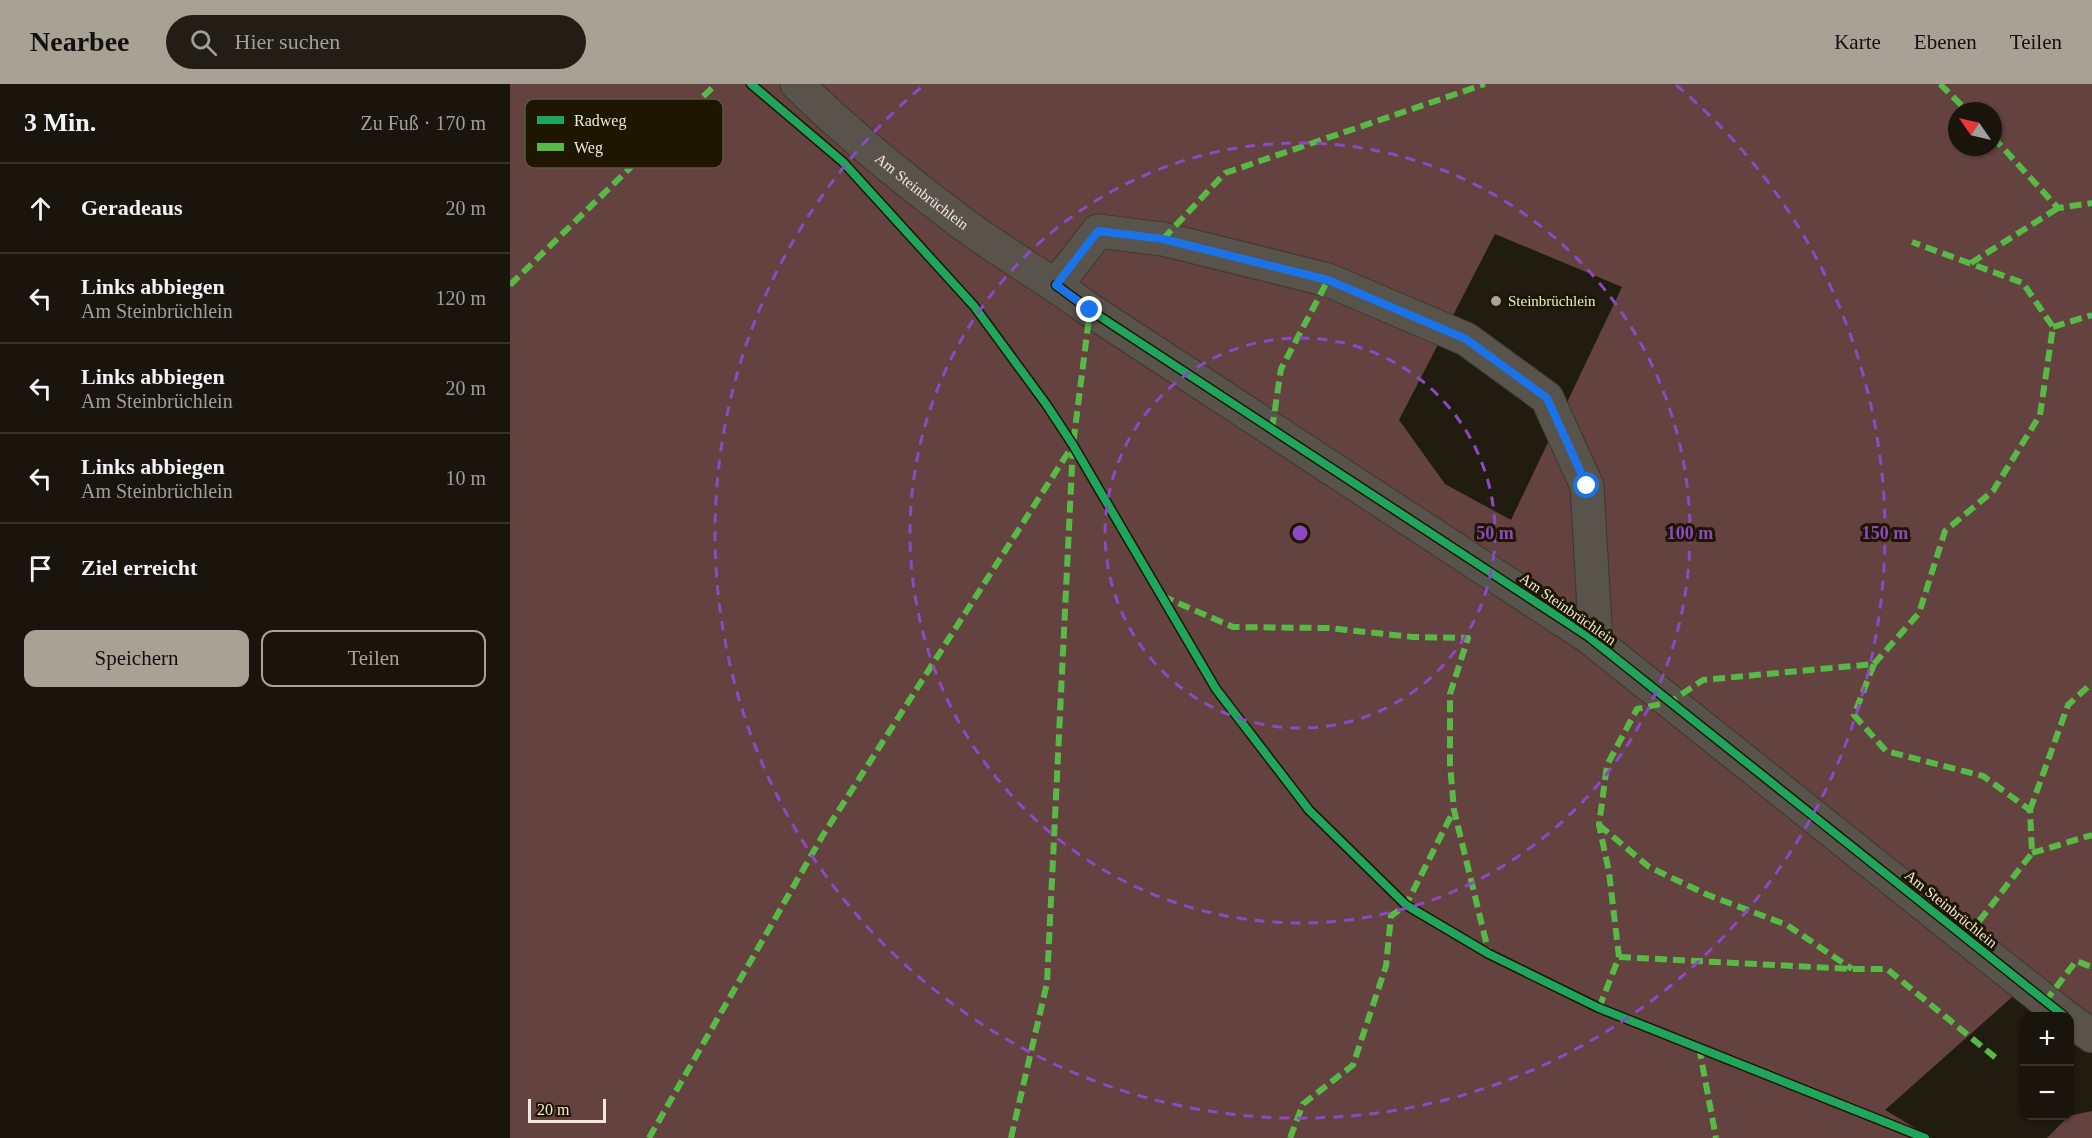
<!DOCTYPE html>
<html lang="de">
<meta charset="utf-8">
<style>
body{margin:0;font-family:Georgia,serif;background:#221e15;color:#f1f3f6}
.controls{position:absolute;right:18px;bottom:18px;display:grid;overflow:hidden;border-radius:12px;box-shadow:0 2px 4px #0004}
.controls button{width:54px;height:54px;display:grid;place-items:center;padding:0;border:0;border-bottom:2px solid #37342d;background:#19150c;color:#f1f3f6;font:30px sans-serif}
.compass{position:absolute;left:1438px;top:18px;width:54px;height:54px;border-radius:50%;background:#19150c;box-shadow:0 2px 4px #0004;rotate:304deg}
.scale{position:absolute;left:18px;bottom:15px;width:78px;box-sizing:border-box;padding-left:6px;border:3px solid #f0eadc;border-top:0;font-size:16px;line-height:21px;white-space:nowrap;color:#f0eadc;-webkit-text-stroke:4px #1f1601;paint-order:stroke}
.stop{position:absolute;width:18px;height:18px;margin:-14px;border:4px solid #1a73e8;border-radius:50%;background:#fff}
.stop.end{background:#1a73e8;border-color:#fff;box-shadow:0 2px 6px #0008}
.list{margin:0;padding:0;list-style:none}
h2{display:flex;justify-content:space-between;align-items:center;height:78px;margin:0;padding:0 24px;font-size:26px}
h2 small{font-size:20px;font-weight:400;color:#9f9f9d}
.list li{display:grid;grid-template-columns:39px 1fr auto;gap:18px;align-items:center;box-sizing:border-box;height:90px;padding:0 24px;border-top:2px solid #37342d}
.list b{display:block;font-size:22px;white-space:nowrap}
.list p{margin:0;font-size:20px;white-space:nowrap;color:#9f9f9d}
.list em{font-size:20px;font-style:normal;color:#9f9f9d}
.actions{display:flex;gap:12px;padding:18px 24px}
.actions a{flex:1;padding:14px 0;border:2px solid #a8a295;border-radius:12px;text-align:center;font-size:21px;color:#a8a295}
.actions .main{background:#a8a295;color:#111}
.icon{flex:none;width:33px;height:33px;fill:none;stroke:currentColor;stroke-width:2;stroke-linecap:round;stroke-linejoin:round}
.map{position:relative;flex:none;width:1582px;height:1054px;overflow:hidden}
header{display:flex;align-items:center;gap:36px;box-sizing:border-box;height:84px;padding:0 30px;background:#a8a295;color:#111}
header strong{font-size:28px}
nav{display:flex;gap:33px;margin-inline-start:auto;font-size:21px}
.search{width:420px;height:54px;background:#221e15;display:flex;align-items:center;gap:15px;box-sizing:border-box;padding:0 21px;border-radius:33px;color:#9f9f9d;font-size:22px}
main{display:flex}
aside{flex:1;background:#19150c}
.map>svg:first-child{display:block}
</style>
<header>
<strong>Nearbee</strong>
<div class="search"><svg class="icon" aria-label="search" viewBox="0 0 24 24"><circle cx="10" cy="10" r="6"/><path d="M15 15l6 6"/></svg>Hier suchen</div>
<nav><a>Karte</a><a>Ebenen</a><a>Teilen</a></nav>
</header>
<main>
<aside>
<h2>3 Min.<small>Zu Fuß · 170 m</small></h2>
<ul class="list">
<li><svg class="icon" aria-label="ahead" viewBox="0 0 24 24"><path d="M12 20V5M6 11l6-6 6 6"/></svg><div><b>Geradeaus</b></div><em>20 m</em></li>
<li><svg class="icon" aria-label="left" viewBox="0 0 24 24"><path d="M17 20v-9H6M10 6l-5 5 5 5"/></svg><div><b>Links abbiegen</b><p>Am Steinbrüchlein</p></div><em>120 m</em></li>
<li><svg class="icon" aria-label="left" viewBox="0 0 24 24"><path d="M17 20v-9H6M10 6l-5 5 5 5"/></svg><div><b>Links abbiegen</b><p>Am Steinbrüchlein</p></div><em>20 m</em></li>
<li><svg class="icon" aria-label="left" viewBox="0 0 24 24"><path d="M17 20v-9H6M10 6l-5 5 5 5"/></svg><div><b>Links abbiegen</b><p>Am Steinbrüchlein</p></div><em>10 m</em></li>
<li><svg class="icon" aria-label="arrive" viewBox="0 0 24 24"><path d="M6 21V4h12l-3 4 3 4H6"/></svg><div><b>Ziel erreicht</b></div></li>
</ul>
<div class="actions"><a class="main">Speichern</a><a>Teilen</a></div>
</aside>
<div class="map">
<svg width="1582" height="1054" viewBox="0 0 1582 1054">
<rect width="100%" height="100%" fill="#211c10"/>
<g fill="#634240" fill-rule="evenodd">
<path d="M0 0H1582V932L1527 891 1375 1026 1422 1054H0ZM1447 27H1483V63H1447ZM985 150 1112 203 1001 436 935 400 889 336Z"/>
<polygon points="1582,1027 1582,1054 1537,1054 1559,1032"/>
</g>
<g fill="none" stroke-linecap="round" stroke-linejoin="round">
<defs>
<g id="minor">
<path id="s1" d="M287 0C337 49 392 94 448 136 490 168 537 194 580 226L1079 553 1554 932"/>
<polyline points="546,201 588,147 653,155 818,196 956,255 1037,314 1077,402 1085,543 1079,553"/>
<polyline points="1560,936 1582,952"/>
</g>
</defs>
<use href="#minor" stroke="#3c3930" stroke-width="35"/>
<use href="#minor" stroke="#59544b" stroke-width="33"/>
<g stroke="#58b947" stroke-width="6" stroke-dasharray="12 6" stroke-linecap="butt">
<polyline points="1430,0 1457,27"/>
<polyline points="1483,53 1548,124 1582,119"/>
<polyline points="653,155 715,89 975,0"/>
<polyline points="1461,179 1548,124"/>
<polyline points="0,201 206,0"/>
<polyline points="1543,243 1582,231"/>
<polyline points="762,345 771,285 818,196"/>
<polyline points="652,512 723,543 818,544 903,553 958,554 940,610 940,680 944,726 979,870"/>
<polyline points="1364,580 1409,529 1435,447 1483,407 1530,331 1543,243 1513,199 1402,158"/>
<polyline points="1520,726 1558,621 1582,599"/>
<polyline points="1089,741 1139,783 1198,811 1277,841 1342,885"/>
<polyline points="1522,769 1582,751"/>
<polyline points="1109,873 1342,885 1377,885 1486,974"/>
<polyline points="1535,918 1566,877 1582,883"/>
<polyline points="1089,924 1109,873 1099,788 1089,741 1097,681 1127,625 1160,618 1193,596 1364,580 1344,631 1376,667 1473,692 1520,726 1522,769 1456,854"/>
<polyline points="1189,963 1206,1054"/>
<polyline points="139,1054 313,751 561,364"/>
<polyline points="501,1054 537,899 563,361 580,226"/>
<polyline points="780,1054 793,1020 843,981 876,882 881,832 896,821 944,726"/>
</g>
<defs>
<g id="cycleway">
<polyline points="241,0 333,78 464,222 536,320 563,361 706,605 799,726 896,821 979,870 1089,924 1415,1054"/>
<polyline points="546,201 580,226 1079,553 1554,932"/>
</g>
</defs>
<use href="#cycleway" stroke="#1f1601" stroke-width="11"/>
<use href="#cycleway" stroke="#20a55d" stroke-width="8"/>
</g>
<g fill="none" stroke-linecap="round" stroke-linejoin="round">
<polyline stroke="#1a73e8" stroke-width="8" points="580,226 546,201 588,147 653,155 818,196 956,255 1037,314 1077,402"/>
</g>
<g fill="none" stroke="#8d48c3" stroke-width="3" stroke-dasharray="10 8">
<circle cx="790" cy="449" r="195"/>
<circle cx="790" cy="449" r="390"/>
<path d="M1166 1A585 585 0 1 1 414 1"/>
</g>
<circle fill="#a8a295" stroke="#1f1601" stroke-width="2" cx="986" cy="217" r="6"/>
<g text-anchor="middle" stroke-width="6" stroke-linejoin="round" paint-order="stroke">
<g font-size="15" fill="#f0eadc" stroke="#1f1601">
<text dy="5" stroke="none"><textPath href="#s1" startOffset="165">Am Steinbrüchlein</textPath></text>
<text transform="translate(1058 525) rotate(35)" y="5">Am Steinbrüchlein</text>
<text transform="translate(1441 825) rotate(39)" y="5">Am Steinbrüchlein</text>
</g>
<g font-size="15" fill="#f0eadc" stroke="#1f1601" text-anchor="start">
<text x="998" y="222">Steinbrüchlein</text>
</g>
</g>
<rect x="15" y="15" width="198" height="69" rx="9" fill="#1f1601" stroke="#5e5643" stroke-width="1.5"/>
<rect x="27" y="32" width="27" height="8" fill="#20a55d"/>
<rect x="27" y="59" width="27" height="8" fill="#58b947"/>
<g font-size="16" fill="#f0eadc">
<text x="64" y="42">Radweg</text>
<text x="64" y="69">Weg</text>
</g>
<circle cx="790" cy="449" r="9" fill="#8d48c3" stroke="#1f1601" stroke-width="3"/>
<g font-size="18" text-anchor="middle" font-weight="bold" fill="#8d48c3" stroke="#1f1601" stroke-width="6" stroke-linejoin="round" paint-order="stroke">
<text x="985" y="455">50 m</text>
<text x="1180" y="455">100 m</text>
<text x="1375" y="455">150 m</text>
</g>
</svg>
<div class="controls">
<button>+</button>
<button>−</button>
</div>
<svg class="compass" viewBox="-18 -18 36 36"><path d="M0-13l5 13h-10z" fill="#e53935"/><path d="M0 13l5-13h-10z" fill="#9f9f9d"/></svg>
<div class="scale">20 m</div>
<div class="stop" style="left:1077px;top:402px"></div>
<div class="stop end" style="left:580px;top:226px"></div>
</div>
</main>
